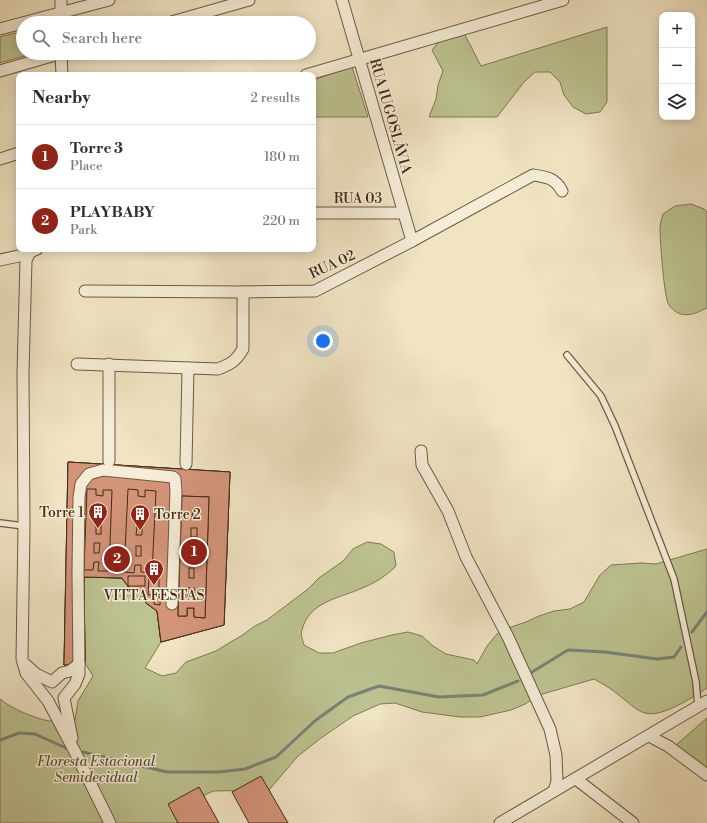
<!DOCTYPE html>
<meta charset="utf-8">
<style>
body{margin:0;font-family:"Libre Bodoni",serif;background:#f7f7f7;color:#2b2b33}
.controls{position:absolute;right:12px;top:12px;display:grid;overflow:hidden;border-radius:8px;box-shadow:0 2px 10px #0003}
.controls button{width:36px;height:36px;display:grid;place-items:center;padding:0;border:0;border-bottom:1px solid #e1e1e2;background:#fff;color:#2b2b33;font:20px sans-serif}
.you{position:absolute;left:323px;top:341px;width:14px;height:14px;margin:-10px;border:3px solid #fff;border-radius:50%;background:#1a73e8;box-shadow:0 0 0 6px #1a73e833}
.badge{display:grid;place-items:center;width:26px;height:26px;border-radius:50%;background:#8f2418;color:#fff;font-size:13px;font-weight:700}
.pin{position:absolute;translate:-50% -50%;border:2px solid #fff;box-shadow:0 1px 4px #0006}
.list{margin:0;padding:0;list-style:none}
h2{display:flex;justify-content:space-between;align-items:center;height:52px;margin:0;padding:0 16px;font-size:17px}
h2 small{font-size:13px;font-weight:400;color:#7c7c81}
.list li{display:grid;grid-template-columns:26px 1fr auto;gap:12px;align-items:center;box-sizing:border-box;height:64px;padding:0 16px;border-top:1px solid #e1e1e2}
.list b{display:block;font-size:15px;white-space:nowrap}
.list p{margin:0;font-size:13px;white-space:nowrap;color:#7c7c81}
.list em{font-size:13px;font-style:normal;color:#7c7c81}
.icon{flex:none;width:22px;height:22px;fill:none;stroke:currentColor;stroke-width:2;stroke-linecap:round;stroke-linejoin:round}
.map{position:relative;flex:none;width:707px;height:823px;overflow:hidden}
.search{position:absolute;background:#fff;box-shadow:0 2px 10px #0003;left:16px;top:16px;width:300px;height:44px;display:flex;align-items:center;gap:10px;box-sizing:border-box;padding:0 14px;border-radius:22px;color:#7c7c81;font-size:15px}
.panel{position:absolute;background:#fff;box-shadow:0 2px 10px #0003;left:16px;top:72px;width:300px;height:180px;border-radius:8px}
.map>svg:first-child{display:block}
</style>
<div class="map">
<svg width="707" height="823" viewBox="0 0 707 823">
<rect width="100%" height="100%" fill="#f0e4c3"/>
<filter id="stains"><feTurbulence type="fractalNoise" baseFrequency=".005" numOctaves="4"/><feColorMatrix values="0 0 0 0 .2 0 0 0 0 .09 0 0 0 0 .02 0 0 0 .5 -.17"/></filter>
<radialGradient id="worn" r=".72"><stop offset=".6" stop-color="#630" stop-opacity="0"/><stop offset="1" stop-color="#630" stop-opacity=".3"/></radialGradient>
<g fill="#bdc391" stroke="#807852">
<polygon points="607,27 607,102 600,112 586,114 573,107 564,95 560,82 550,72 535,72 524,82 497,117 429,117 436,99 438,85 443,71 432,50 441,39 464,33 481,66"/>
<polygon points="23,31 23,53 35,53 0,63 0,37"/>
<polygon points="352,67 368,117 313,117 313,80"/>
<path d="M691 204 704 209 707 212V308C693 315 680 320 669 305 664 299 660 239 660 229 660 224 662 218 663 214L675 206Z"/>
<path d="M367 542 381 544 394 552 396 566C385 577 373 584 360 589 337 599 309 602 302 630 300 634 303 641 304 645L319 653H333L361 643 392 635 408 632 422 636 433 646 446 654 474 660 477 664 487 646 497 634 511 627 526 622 539 616 554 611 570 609 584 602 600 575 611 565 641 563 656 564 707 549V688C693 697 662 718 645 713 635 710 628 702 620 696 612 689 603 684 594 679L539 695 525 704 511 710 480 717H460L422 712 395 703 380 704 353 716 321 738 298 756 269 790 213 791 174 810 180 823H0V699C12 709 34 718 49 721 57 722 67 720 75 720L78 701 93 676 85 663 84 577 122 578 130 589 145 596 146 603 157 611 161 642 145 668 162 676 176 673 186 662 216 651 229 643 241 636 255 626 267 620 308 589 319 578 343 561 353 549Z"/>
<polygon points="707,718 707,768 675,746"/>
</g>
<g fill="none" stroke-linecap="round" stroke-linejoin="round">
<g stroke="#778475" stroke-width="3">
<polyline points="692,632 707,612"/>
<polyline points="532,672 568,650 605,652 657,659 674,657 681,647"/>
<polyline points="0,740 19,733 35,734 66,748"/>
<polyline points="83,752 167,772 219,772 245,769 276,757 316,720 348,697 379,686 439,697 483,695 518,681"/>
</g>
</g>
<g fill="#d4947a" stroke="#422c14" fill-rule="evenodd">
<path d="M68 462 230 472 224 625 161 642 157 611 146 603 145 596 130 589 122 578 84 577 85 663 64 665ZM87 489H96V495L103 496V490H112L109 571H98L99 562H94L93 570H84Z"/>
<path d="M68 462 230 472 224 625 161 642 157 611 146 603 145 596 130 589 122 578 84 577 85 663 64 665ZM128 489 138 490V496L145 497V490L156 491 152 573 141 572V565H135L134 573 124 572Z"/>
<path d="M68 462 230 472 224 625 161 642 157 611 146 603 145 596 130 589 122 578 84 577 85 663 64 665ZM182 496 209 497 205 618 194 617V608H187V616H178Z"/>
<polygon points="87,489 96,489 96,495 103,496 103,490 112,490 109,571 98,571 99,562 94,562 93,570 84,570"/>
<polygon points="128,489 138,490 138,496 145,497 145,490 156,491 152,573 141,572 141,565 135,565 134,573 124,572"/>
<polygon points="182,496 209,497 205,618 194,617 194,608 187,608 187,616 178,616"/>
<polygon points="96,504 101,504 101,513 95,513"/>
<rect x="138" y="506" width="5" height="10"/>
<polygon points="193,508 198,509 198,518 192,518"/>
<rect x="96" y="524" width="5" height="10"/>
<polygon points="137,526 142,526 142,535 136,535"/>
<rect x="191" y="528" width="6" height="9"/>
<polygon points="94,543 100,543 99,553 94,553"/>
<rect x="136" y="546" width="5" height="10"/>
<polygon points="190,549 195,549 195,559 190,558"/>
<rect x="189" y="568" width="5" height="10"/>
<rect x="128" y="576" width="17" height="10"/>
<polygon points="149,577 159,577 159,595 148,595"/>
<rect x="188" y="588" width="6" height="10"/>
<polygon points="154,597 160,597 160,605 154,604"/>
<polygon points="261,776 288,823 249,823 232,792"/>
<polygon points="199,787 219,823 178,823 168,804"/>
</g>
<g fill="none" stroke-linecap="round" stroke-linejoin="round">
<defs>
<g id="lane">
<polyline points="567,355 601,396 615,426 674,579 696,682 698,707"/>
<polyline points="0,523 24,526"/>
</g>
<g id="street">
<polyline points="61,0 61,23"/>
<polyline points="342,0 412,241"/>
<polyline points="168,23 249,0"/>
<polyline points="0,29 109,0"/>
<polyline points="61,53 62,75"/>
<polyline points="0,71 62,53"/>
<polyline points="306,75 563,0"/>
<polyline points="0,159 19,153"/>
<polyline points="313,213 403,213"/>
<polyline points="37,249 30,252 26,260 23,373 24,526 22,659 26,673 48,701 75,752 110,823"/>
<polyline points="0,260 28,254"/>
<path d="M85 291 243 292 315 291 412 241 533 175C547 177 555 178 562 191"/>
<path d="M77 364 218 369C231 364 236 361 243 349V292"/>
<polyline points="421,451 422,465 448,511 466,557 508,637 550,729 556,755 557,781 554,791"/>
<polyline points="109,461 109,364"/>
<polyline points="186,464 188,368"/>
<polyline points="26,665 36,674 52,682 62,673 70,671 79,664"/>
<polyline points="649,736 668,746 707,775"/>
<polyline points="72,738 64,698 75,684 79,674 78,573 79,497 81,484 89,474 103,470 173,477 175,479 176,491 172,604"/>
<polyline points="576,779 633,823"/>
<polyline points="500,823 707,701"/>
</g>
</defs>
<use href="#lane" stroke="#6e5a40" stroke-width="8"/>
<use href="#street" stroke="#6e5a40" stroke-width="13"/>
<use href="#lane" stroke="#f5edd8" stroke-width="5.5"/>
<use href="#street" stroke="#f5edd8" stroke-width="11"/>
</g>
<defs>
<symbol id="building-pin" viewBox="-11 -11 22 30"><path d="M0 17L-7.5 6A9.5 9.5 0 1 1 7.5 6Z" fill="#8f2418" stroke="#f5edd8"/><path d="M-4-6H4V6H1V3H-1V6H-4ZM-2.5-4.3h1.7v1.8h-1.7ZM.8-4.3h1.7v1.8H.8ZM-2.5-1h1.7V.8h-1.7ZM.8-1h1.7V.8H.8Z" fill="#fff"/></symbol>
</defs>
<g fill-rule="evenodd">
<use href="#building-pin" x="87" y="501" width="22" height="30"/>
<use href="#building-pin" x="129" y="503" width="22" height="30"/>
<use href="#building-pin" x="143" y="558" width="22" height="30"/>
</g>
<g text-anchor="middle" stroke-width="3" stroke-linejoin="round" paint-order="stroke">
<g font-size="14" fill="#422c14" stroke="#f5edd8">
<text transform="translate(391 116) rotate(74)" y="5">RUA IUGOSLÁVIA</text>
<text x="358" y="203">RUA 03</text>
<text transform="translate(332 264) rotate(-25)" y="5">RUA 02</text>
</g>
<g font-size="14" fill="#422c14" stroke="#f5edd8" text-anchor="end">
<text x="84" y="517">Torre 1</text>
<text x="154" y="519" text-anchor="start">Torre 2</text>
<text x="154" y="600" text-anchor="middle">VITTA FESTAS</text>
</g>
<g font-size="14" font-style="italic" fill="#615233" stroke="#f5edd8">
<text x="96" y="766">Floresta Estacional<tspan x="96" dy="16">Semidecidual</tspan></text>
</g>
</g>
<rect width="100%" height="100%" filter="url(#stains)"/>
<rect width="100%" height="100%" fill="url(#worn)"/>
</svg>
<div class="controls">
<button>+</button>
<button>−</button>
<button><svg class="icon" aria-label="layers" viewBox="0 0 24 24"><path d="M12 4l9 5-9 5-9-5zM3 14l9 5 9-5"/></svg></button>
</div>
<div class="you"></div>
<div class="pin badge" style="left:194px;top:552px">1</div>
<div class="pin badge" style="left:117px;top:559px">2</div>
<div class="search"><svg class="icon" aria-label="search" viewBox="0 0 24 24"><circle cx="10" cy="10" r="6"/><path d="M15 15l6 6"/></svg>Search here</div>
<section class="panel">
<h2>Nearby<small>2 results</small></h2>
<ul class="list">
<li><span class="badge">1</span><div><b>Torre 3</b><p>Place</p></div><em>180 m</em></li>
<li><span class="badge">2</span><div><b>PLAYBABY</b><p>Park</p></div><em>220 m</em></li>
</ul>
</section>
</div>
